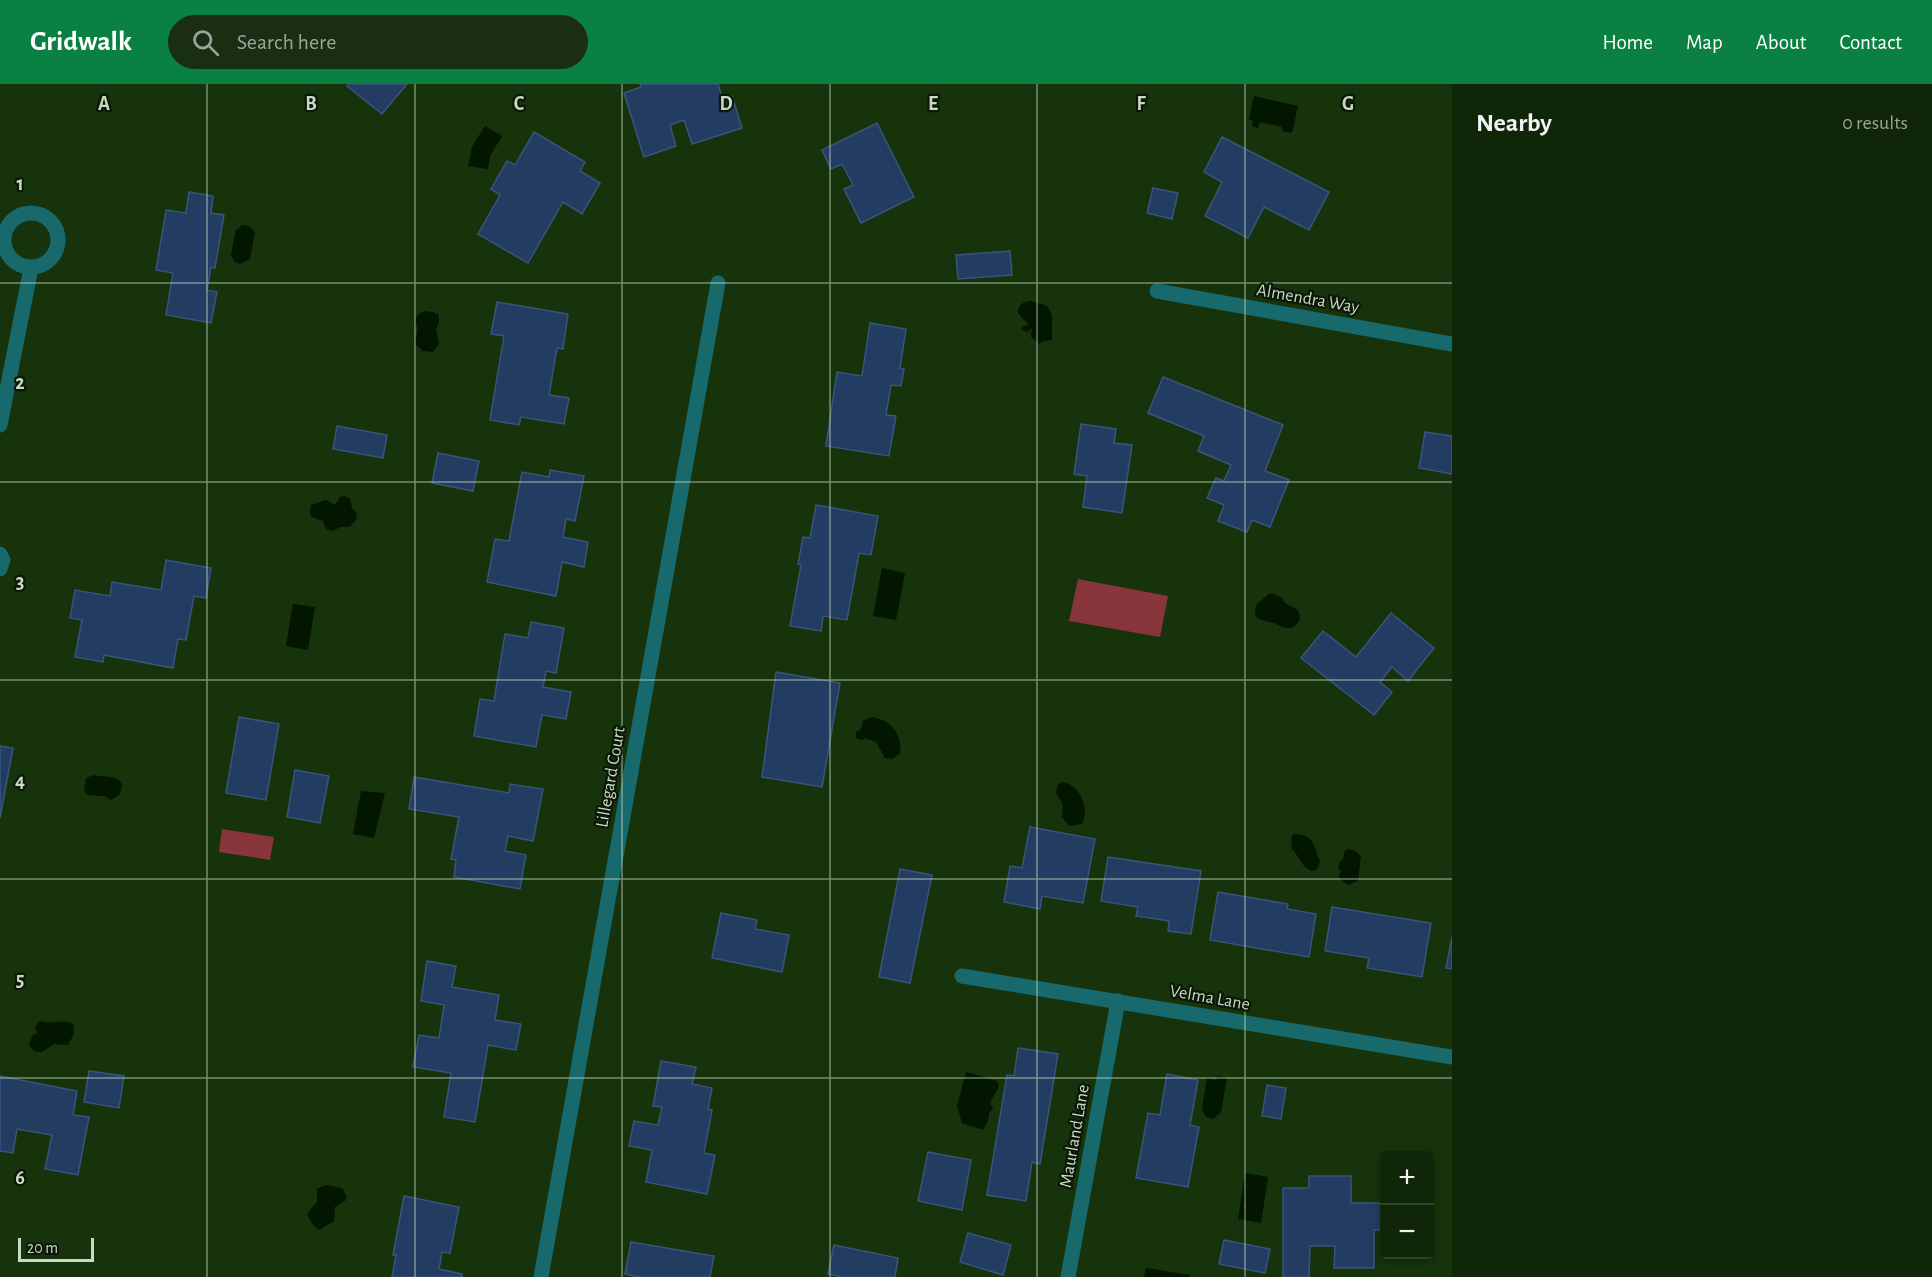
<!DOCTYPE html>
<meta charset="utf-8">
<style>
body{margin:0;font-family:"Alegreya Sans",sans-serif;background:#192e12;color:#f1f3f6}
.controls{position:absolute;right:18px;bottom:18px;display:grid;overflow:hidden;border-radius:6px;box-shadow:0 3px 9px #0003}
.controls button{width:54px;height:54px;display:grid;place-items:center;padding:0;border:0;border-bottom:2px solid #30432a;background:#102609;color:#f1f3f6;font:30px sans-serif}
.scale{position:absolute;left:18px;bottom:15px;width:76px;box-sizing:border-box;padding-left:6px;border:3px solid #c8dac3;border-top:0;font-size:16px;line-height:21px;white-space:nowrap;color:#c8dac3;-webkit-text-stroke:4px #0b1707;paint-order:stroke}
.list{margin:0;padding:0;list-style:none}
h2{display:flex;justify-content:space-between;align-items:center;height:78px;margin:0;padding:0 24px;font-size:26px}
h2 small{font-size:20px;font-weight:400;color:#9ca59c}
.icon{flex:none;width:33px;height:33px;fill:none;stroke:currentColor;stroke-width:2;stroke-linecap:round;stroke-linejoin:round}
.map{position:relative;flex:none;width:1452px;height:1193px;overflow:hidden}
header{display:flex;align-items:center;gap:36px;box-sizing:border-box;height:84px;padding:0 30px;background:#0b8043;color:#fff}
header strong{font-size:28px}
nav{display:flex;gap:33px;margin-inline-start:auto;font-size:21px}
.search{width:420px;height:54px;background:#192e12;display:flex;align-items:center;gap:15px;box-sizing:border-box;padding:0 21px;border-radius:33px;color:#9ca59c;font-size:22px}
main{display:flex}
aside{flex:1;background:#102609}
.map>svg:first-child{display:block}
</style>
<header>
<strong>Gridwalk</strong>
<div class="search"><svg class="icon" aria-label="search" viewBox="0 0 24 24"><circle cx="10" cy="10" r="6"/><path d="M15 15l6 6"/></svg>Search here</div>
<nav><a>Home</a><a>Map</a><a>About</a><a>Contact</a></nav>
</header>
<main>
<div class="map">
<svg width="1452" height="1193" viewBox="0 0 1452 1193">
<rect width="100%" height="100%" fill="#16330c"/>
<g fill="#88353b">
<polygon points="1078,495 1168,512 1160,553 1069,537"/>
<polygon points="222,745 274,753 270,776 219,768"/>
</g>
<g fill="#031600">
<polygon points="1254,12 1298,22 1292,49 1282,47 1282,43 1260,38 1258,44 1252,42 1253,37 1249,35"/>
<polygon points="485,42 502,52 490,72 488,85 468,82 472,63"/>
<polygon points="242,141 249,142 255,148 250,175 240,180 235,178 231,171 236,145 238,145"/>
<path d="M1031 217 1047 222 1052 231V256L1043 257 1039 260 1031 253 1032 244 1028 248 1022 246V243L1029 240 1023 235 1018 229C1018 220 1023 218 1031 217Z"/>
<polygon points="424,227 433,228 439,231 439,238 436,246 439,260 433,268 423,267 415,260 418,244 415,237 417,232"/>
<polygon points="344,412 350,415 352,424 357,430 356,436 350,443 341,443 332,447 326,445 323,437 312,433 310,429 311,421 326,416 335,421 340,413"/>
<polygon points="882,484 905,489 896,536 873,532"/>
<path d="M1270 509 1281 513 1285 519 1298 526 1300 535C1294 548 1286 545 1276 540 1270 537 1263 538 1257 534L1255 530 1256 521Z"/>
<polygon points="293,520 315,523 308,566 286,562"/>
<path d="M871 633C890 635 903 650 900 669L893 675 885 674 876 658 865 654 862 656 856 654V648L860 646 863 637Z"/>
<path d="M94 691C105 694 116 690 122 700L120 710 111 716 104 712 88 711 84 707 86 694Z"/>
<path d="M1063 698C1080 701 1090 725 1082 740L1069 742 1062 733 1063 721 1056 709 1058 700Z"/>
<polygon points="361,707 385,709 374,754 353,750"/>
<path d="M1293 750C1315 750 1313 762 1320 777L1317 785 1312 787C1301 783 1300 773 1292 765L1291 755Z"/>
<polygon points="1348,765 1355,767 1361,772 1358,797 1348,801 1339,794 1340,786 1338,785 1340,777 1342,777 1345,767"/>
<path d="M40 937C52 941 63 934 73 940L74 950 68 961 54 960 42 968 34 967 29 961 32 952 37 949 35 942Z"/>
<polygon points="966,988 997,997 999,1002 990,1019 993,1024 989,1029 988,1037 983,1046 962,1039 957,1022"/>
<polygon points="1217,992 1227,994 1221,1028 1213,1035 1205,1032 1202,1024 1207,994 1216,996"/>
<polygon points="1245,1089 1268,1093 1261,1139 1238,1135"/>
<polygon points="326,1101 342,1104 347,1113 345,1117 335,1123 334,1137 319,1146 314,1142 307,1131 309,1127 317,1118 317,1105"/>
<polygon points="1146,1184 1190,1191 1189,1193 1144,1193"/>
</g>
<g fill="#233c61" stroke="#3a547b" stroke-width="1.5">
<polygon points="348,0 407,0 382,30 347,2"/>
<polygon points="640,0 718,0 723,15 732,12 742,44 692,60 684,36 670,41 676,62 644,73 624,9 641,3"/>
<polygon points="877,39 914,113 861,139 844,105 853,101 842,80 831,85 822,66"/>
<polygon points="534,48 585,78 580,87 600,99 582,130 563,118 528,179 478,150 500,111 491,105 507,77 515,81"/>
<polygon points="1222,53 1329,108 1309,146 1264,123 1248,154 1205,132 1222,98 1204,88"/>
<polygon points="1153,104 1178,109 1172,135 1147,129"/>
<polygon points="189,108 213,112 211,129 224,131 215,184 211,183 207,206 217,208 211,239 166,231 173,189 156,186 166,126 186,129"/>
<polygon points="1010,167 1012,191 958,195 956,171"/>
<polygon points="497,218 568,230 563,265 557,264 549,311 569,314 564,340 521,333 519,341 490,336 504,252 491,250"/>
<polygon points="870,239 906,245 900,284 904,285 901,302 891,301 886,331 896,332 889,372 826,362 837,288 862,292"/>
<polygon points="1163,293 1283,341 1265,387 1289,396 1270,443 1252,436 1247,448 1218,437 1224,421 1207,414 1216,394 1224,397 1231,381 1198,367 1204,352 1148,329"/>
<polygon points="1081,340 1116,345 1114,359 1132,361 1122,429 1083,423 1087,392 1074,390"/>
<polygon points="337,342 387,351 383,374 333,365"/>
<polygon points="1425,348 1452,352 1452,390 1419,384"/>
<polygon points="438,369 479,377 473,407 432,399"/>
<polygon points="550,386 584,392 575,437 566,435 563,453 588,458 584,483 562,478 556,512 487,498 495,455 509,457 522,388 549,393"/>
<polygon points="816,421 878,432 871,471 859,469 847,536 823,532 821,547 790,542 801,481 798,480 803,453 810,454"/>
<polygon points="166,476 211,484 206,514 194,512 186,556 178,555 173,584 104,571 103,578 75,573 82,536 70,534 75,506 110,512 112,498 161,506"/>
<polygon points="1391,529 1434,564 1408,597 1392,583 1380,598 1392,608 1374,631 1301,574 1323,547 1356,573"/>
<polygon points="531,538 564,544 556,589 546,587 543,603 571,608 566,635 542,631 536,663 474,652 480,615 494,617 505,550 528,554"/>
<polygon points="776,588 840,599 822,703 762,693"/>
<polygon points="239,633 279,640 266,716 226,709"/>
<polygon points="0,662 13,664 0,734"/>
<polygon points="295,686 329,692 320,739 287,733"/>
<polygon points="414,693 509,709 510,700 543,705 533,757 508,752 505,767 526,771 520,805 454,793 456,776 451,775 459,733 409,725"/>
<polygon points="1030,743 1095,755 1083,819 1042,812 1040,825 1004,818 1010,782 1022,784"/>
<polygon points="1108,773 1201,787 1191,850 1168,847 1169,837 1136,832 1138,823 1101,817"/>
<polygon points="900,785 932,791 910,899 879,893"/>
<polygon points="1218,808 1288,820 1287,825 1316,830 1309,873 1210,856"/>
<polygon points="1332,823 1431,839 1422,893 1367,884 1369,874 1325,867"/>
<polygon points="721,829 757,836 755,845 789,851 782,888 712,874"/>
<polygon points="1452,853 1452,885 1446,884"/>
<polygon points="427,877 456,882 452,903 499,911 495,936 521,940 516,966 488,961 475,1038 444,1033 451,989 413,983 419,951 439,954 444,921 421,917"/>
<polygon points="1018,964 1058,970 1040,1080 1032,1078 1026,1117 987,1111 1007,991 1014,992"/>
<polygon points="661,977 696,983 692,1000 712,1004 708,1025 712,1026 704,1069 715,1071 707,1110 646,1098 652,1066 629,1062 634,1037 658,1041 662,1023 653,1022"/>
<polygon points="89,987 124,992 119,1024 84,1018"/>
<polygon points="1167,990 1198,996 1190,1041 1199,1043 1188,1103 1136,1094 1148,1029 1160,1031"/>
<polygon points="0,992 77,1007 73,1031 89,1033 78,1091 45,1085 52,1051 17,1045 13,1069 0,1067"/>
<polygon points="1267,1001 1286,1004 1281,1035 1262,1032"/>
<polygon points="928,1068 971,1076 962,1126 918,1117"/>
<polygon points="1309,1092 1351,1092 1351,1119 1384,1119 1384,1146 1374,1146 1374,1184 1334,1184 1335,1162 1310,1162 1309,1193 1283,1193 1283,1104 1309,1104"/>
<polygon points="404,1112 459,1123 450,1169 442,1168 439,1185 462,1190 462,1193 392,1193 396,1171 393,1171"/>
<polygon points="968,1149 1011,1161 1003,1191 960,1178"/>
<polygon points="1224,1156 1270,1165 1265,1189 1219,1180"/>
<polygon points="631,1158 714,1172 710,1193 639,1193 625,1190"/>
<polygon points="834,1161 898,1174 895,1193 841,1193 828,1190"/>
</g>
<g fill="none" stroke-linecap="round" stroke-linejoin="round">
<g stroke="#18696c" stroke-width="15">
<circle cx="31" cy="156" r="27"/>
<polyline points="1157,207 1452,260"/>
<polyline points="0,341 31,184"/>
<polyline points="0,470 3,476 0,485"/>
<polyline points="962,892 1452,973"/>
<polyline points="541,1193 718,199"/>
<polyline points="1068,1193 1118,917"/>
</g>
</g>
<path fill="none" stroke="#c8dac3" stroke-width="1.5" stroke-opacity="0.55" d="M207 0V1193M415 0V1193M622 0V1193M830 0V1193M1037 0V1193M1245 0V1193M0 199H1452M0 398H1452M0 596H1452M0 795H1452M0 994H1452"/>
<g text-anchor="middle" stroke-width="4.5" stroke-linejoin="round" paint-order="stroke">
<g font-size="18" fill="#c8dac3" stroke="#0b1707">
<text transform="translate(1308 214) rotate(10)" y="6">Almendra Way</text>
<text transform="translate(610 693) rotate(-80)" y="6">Lillegard Court</text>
<text transform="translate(1210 913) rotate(10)" y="6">Velma Lane</text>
<text transform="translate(1074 1052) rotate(-80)" y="6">Maurland Lane</text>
</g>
</g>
<g font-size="20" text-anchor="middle" font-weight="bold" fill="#c8dac3" stroke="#0b1707" stroke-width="4.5" stroke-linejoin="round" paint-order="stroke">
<text x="104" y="26">A</text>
<text x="311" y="26">B</text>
<text x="519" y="26">C</text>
<text x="726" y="26">D</text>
<text x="933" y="26">E</text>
<text x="1141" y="26">F</text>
<text x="1348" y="26">G</text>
<text x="20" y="106">1</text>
<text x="20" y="305">2</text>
<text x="20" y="504">3</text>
<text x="20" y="703">4</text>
<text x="20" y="902">5</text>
<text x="20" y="1100">6</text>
</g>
</svg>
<div class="controls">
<button>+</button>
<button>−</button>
</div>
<div class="scale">20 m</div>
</div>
<aside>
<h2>Nearby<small>0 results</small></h2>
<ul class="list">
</ul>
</aside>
</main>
